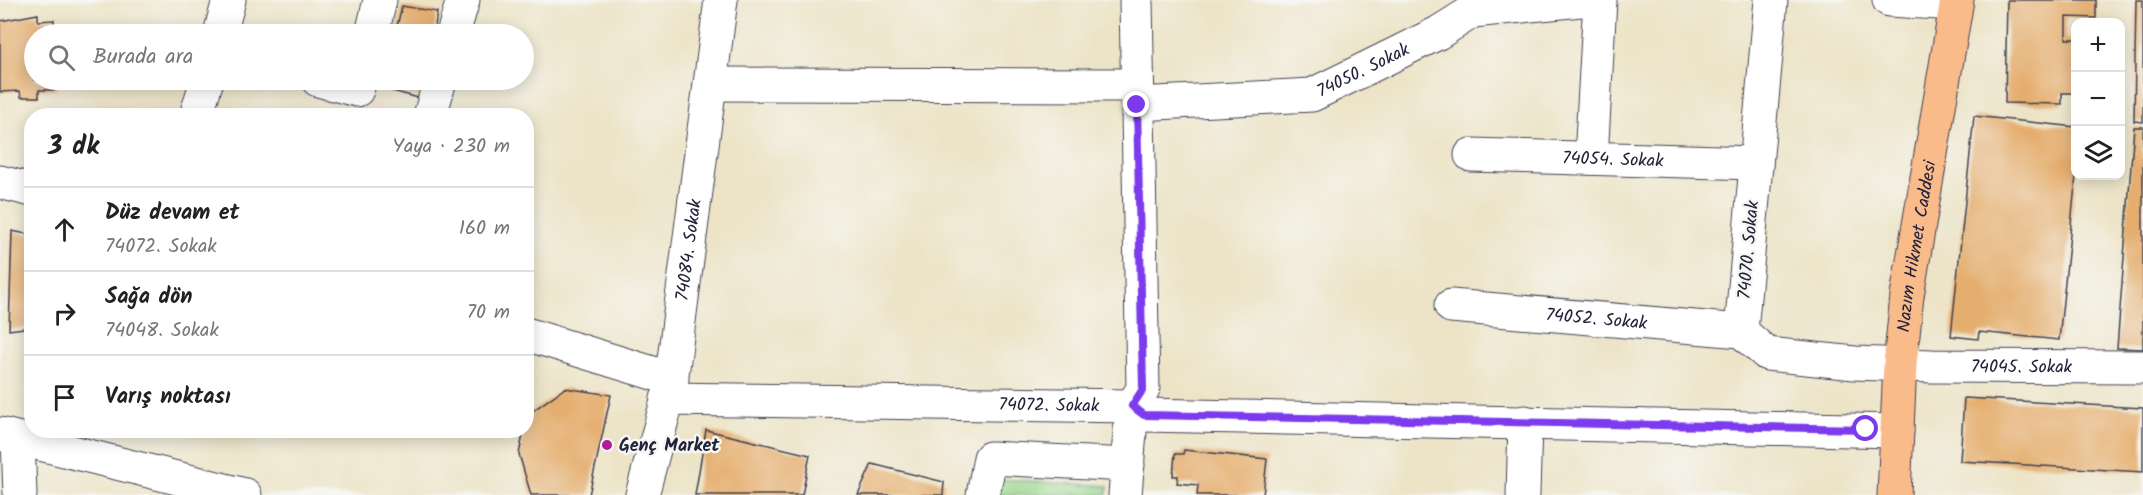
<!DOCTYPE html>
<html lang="tr">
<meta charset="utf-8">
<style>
body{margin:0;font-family:Kalam,sans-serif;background:#f2f2f2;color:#222}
.controls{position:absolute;right:18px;top:18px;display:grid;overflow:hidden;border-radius:12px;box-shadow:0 3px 15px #0003}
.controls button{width:54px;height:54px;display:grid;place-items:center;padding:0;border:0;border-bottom:2px solid #e0e0e0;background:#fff;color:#222;font:30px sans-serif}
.stop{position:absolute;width:18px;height:18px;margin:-14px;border:4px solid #7c3aed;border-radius:50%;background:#fff}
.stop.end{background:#7c3aed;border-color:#fff;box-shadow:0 2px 6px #0008}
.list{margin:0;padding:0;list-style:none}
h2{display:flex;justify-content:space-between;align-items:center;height:78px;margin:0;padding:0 24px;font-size:26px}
h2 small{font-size:20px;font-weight:400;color:#767676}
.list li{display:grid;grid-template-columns:39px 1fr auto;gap:18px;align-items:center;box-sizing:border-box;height:84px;padding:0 24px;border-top:2px solid #e0e0e0}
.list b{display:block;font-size:22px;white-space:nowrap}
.list p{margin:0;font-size:20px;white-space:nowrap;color:#767676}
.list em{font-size:20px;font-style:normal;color:#767676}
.icon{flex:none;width:33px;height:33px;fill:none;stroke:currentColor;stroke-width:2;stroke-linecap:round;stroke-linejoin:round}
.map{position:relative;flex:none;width:2143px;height:495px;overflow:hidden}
.search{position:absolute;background:#fff;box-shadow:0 3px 15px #0003;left:24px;top:24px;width:510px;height:66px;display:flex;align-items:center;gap:15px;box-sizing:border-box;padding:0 21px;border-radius:33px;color:#767676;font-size:22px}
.panel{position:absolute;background:#fff;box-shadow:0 3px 15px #0003;left:24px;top:108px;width:510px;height:330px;border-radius:24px}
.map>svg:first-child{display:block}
</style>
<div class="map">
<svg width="2143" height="495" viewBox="0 0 2143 495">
<rect width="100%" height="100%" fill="#f6f6f2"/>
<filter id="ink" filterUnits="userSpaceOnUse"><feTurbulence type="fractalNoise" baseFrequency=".0167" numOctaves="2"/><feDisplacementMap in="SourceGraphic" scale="12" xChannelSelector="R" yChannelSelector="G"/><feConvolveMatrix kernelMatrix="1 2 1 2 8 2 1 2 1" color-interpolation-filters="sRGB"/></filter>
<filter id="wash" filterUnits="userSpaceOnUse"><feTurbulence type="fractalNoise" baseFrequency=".008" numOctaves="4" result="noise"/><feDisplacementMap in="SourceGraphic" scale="24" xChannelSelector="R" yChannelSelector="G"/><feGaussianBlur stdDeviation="1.35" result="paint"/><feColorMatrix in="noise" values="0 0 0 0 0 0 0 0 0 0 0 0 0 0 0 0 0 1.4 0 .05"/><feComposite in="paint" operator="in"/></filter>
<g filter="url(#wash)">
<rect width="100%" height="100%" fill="#ede4c8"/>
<polygon fill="#98d78c" stroke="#5d7c64" stroke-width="1.5" points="997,479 1108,486 1107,495 994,495"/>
<g id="blocks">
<g fill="#e5ae6e">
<polygon points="2007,0 2096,0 2096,18 2066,17 2066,39 2076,39 2076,93 2062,93 2062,104 2005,103"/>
<polygon points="2136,0 2143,0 2143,122 2134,121"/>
<polygon points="402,6 437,12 434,34 395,34"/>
<polygon points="38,14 38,21 54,20 54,26 70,25 70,34 34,34 34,80 71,80 71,83 56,83 56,90 39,90 39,97 21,97 20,91 0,92 0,21"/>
<polygon points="385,80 423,80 422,99 385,89"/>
<polygon points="1974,116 2076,127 2076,176 2059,340 1979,332 1978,339 1951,336"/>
<polygon points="2134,127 2143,127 2143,349 2117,348"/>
<polygon points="12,231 32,235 32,327 9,330"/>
<polygon points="565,388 611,395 589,495 531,495 519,454 524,430 526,430 527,415"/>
<polygon points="1964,398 2143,408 2143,472 1960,461"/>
<polygon points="706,430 810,455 802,495 695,495"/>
<polygon points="1184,450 1267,459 1263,495 1197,495 1198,485 1177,483 1178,476 1173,476 1175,454 1183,454"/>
<polygon points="872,464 944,482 943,495 858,495"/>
</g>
</g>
</g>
<g filter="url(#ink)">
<use href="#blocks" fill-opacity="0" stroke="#403f50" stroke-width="1.5"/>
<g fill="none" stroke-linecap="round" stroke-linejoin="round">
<defs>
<g id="minor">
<path id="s1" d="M1771 0 1741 331 1767 354 1855 363 1932 366 2143 367"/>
<polyline points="1889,0 1956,4"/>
<polyline points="220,34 229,0"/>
<polyline points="372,34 380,0"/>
<polyline points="453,34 463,0"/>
<polyline points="318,80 357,90 360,80"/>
<polyline points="710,84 1137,85"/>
<path id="s2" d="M1137 104 1312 95 1438 33 1473 11 1581 0"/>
<polyline points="196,116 207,80"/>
<polyline points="430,116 440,80"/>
<path id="s3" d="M1471 155 1756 163"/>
<polyline points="1591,158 1600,0"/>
<polyline points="0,182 32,190"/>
<path id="s4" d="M1451 306 1741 331"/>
<polyline points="526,334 672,379"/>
<path id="s5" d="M667 399 1132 406 1144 415 1897 431"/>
<polyline points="0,434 245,495"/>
<polyline points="18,439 20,495"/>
<path id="s6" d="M642 495 670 390 721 0"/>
<polyline points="983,495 990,458 1128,465"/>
<polyline points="1125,495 1132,406 1143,389 1136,0"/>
<polyline points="1523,495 1525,422"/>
</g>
<g id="major">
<path id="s7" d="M1894 495 1900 364 1907 296 1957 0"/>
</g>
</defs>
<use href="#minor" stroke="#403f50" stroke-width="35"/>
<use href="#major" stroke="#403f50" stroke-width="35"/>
<use href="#minor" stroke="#fff" stroke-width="33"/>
<use href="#major" stroke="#fabb8b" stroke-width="33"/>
</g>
</g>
<g fill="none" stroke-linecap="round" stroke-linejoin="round" filter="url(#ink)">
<polyline stroke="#7c3aed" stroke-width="8" points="1137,105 1143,389 1132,406 1144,415 1866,429"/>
</g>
<circle fill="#b5179e" stroke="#f6f6f2" stroke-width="2" cx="607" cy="445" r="6"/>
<g text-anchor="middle" stroke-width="5" stroke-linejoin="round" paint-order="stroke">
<g font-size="18" fill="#22223b" stroke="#f6f6f2">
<text dy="6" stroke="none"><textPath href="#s2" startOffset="232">74050. Sokak</textPath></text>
<text dy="6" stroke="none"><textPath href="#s3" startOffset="142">74054. Sokak</textPath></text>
<text dy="6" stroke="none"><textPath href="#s7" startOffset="250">Nazım Hikmet Caddesi</textPath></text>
<text dy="6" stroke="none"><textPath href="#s6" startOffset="250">74084. Sokak</textPath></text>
<text transform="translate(1748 250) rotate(-85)" y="6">74070. Sokak</text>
<text dy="6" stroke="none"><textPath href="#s4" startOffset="146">74052. Sokak</textPath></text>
<text dy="6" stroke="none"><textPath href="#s1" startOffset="622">74045. Sokak</textPath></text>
<text dy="6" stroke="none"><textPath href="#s5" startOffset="382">74072. Sokak</textPath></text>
</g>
<g font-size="18" font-weight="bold" fill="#22223b" stroke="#f6f6f2" text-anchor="start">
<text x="619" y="451">Genç Market</text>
</g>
</g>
</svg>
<div class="controls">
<button>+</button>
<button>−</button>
<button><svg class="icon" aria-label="layers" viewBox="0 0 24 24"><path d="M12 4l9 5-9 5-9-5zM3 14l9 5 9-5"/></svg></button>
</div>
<div class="stop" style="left:1866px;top:429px"></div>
<div class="stop end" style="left:1137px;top:105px"></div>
<div class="search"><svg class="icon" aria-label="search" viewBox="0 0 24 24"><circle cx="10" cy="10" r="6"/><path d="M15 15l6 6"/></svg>Burada ara</div>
<section class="panel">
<h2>3 dk<small>Yaya · 230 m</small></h2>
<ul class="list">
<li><svg class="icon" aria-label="ahead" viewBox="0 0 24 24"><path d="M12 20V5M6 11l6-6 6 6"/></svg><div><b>Düz devam et</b><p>74072. Sokak</p></div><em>160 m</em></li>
<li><svg class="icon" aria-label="right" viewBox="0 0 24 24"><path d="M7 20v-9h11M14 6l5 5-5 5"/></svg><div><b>Sağa dön</b><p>74048. Sokak</p></div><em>70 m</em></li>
<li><svg class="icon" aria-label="arrive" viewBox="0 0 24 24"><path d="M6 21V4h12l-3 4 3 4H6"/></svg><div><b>Varış noktası</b></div></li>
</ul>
</section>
</div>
